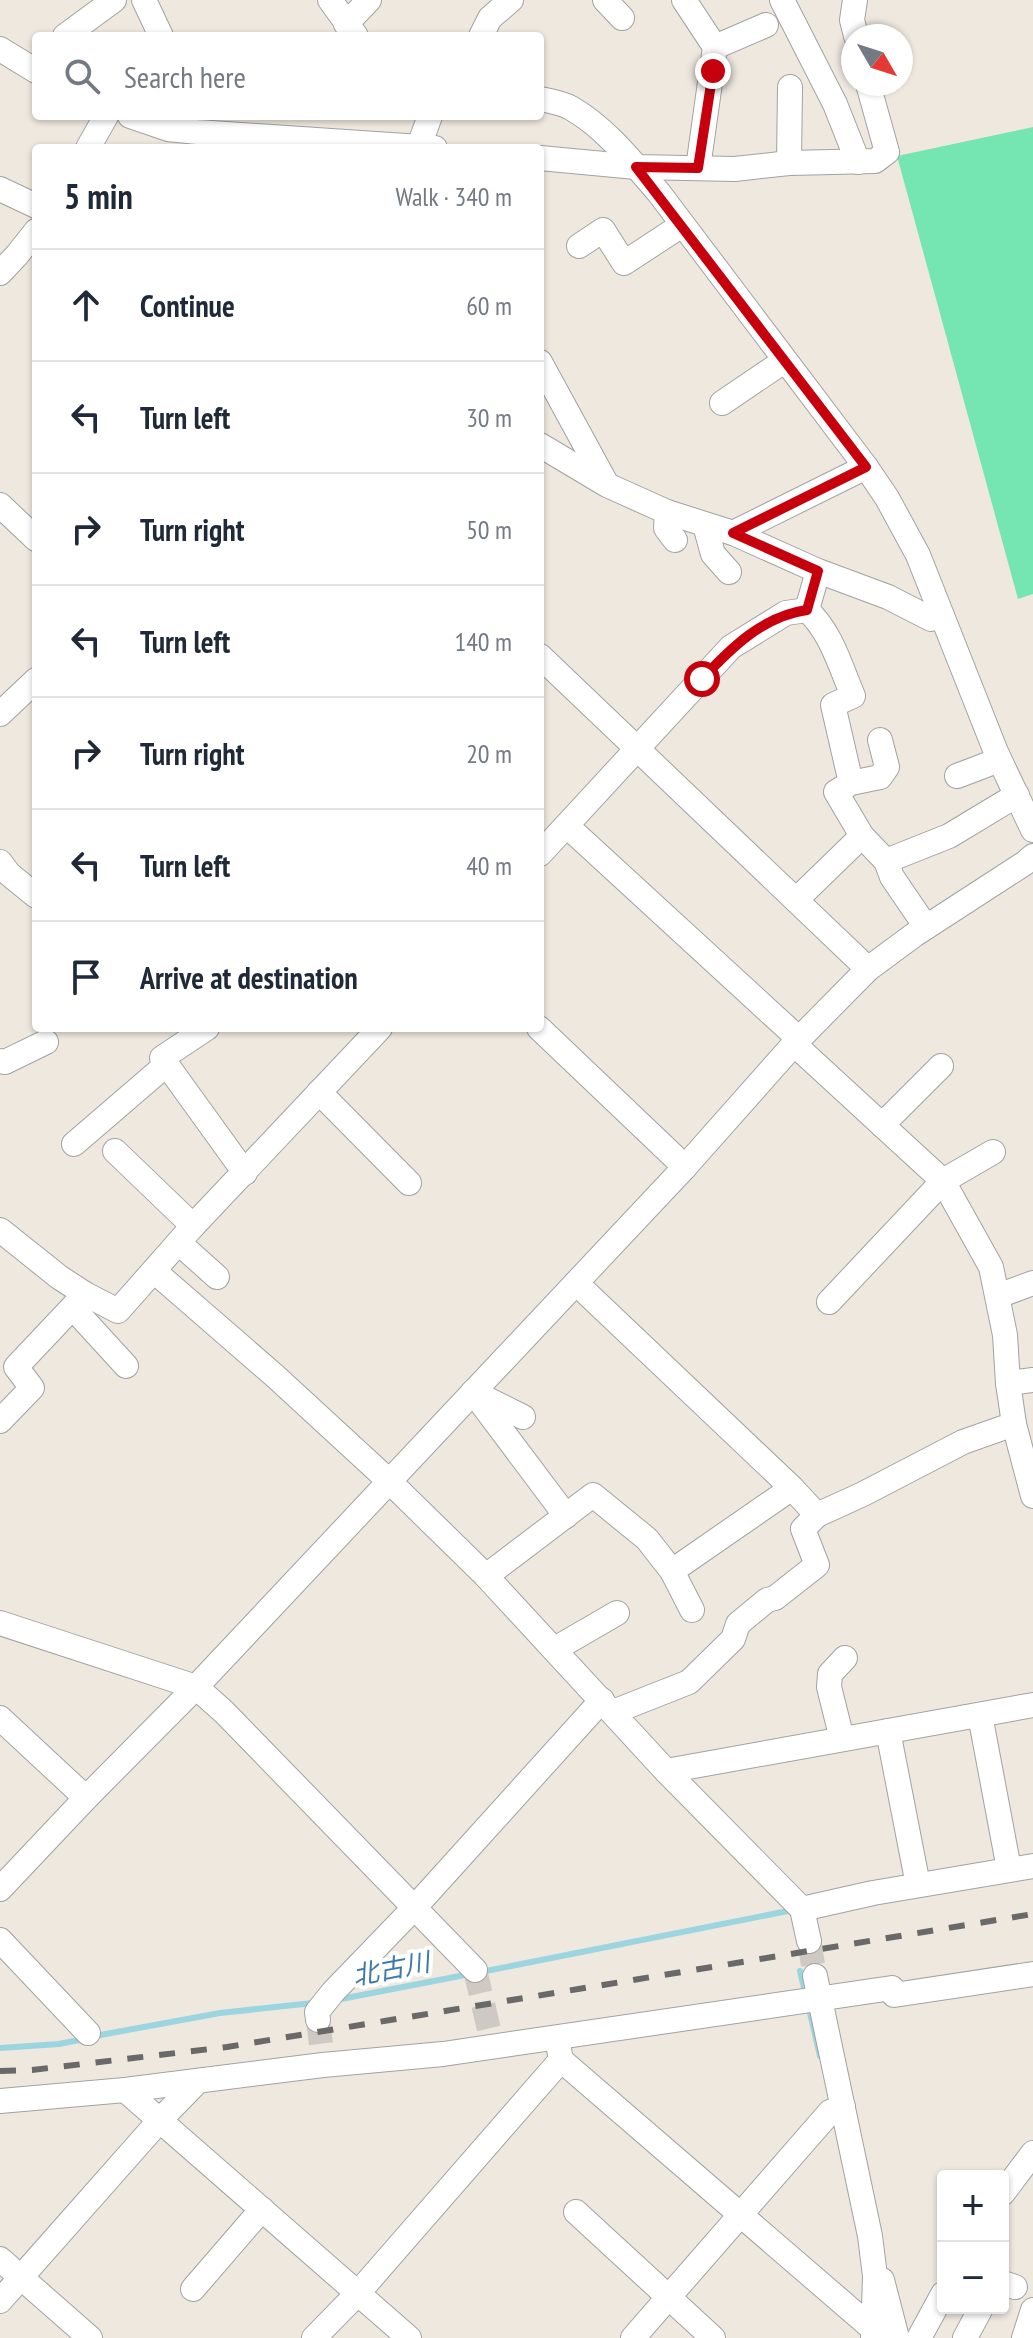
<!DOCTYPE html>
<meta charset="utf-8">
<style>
body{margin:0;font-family:"PT Sans Narrow","Noto Sans JP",sans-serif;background:#f6f6f7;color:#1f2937}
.controls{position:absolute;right:24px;bottom:24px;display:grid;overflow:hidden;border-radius:8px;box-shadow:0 2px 6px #0004}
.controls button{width:72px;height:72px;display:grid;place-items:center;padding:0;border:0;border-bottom:2px solid #e0e1e3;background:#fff;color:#1f2937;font:40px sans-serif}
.compass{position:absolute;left:841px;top:24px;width:72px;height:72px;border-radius:50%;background:#fff;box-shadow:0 2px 6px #0004;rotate:129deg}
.stop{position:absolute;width:24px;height:24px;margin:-18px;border:6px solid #c6000d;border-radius:50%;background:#fff}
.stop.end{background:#c6000d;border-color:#fff;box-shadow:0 2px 8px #0008}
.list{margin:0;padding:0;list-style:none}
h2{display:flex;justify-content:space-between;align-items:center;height:104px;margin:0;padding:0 32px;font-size:34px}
h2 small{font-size:26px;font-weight:400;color:#747a83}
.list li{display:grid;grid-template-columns:52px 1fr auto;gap:24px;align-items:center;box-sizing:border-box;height:112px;padding:0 32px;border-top:2px solid #e0e1e3}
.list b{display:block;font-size:30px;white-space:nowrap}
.list em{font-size:26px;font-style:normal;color:#747a83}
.icon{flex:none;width:44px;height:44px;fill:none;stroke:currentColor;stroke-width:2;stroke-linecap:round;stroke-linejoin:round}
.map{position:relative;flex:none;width:1033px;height:2338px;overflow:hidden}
.search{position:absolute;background:#fff;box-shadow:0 2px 6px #0004;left:32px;top:32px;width:512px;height:88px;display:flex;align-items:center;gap:20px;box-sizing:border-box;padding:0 28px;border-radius:8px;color:#747a83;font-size:30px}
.panel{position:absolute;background:#fff;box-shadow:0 2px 6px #0004;left:32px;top:144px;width:512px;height:888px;border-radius:8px}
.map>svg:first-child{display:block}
</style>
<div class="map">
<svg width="1033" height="2338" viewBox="0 0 1033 2338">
<rect width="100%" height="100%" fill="#eee8df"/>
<polygon fill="#75e5b2" points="1033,127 1033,594 1018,599 897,156"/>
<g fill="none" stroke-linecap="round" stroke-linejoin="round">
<g stroke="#9bd5e0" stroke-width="6">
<polyline points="800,1971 805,1992"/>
<polyline points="481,1972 788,1911"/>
<polyline points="336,2000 470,1974"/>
<polyline points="810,2013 820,2056"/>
<polyline points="95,2036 220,2013 313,2003"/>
<polyline points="0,2048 59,2044 84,2039"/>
</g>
<g stroke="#cec9c2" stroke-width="24" stroke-dasharray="24 12" stroke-linecap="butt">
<polyline points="809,1941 815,1976"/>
<polyline points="475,1970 491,2038"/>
<polyline points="318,2020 321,2044"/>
</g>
<defs>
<g id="minor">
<polyline points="144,0 161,36"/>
<polyline points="330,0 356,36"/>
<polyline points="605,0 622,18"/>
<polyline points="684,0 715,47 698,168"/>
<polyline points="782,0 835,104 858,162"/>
<polyline points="855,0 852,20 856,36"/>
<polyline points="346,24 369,0"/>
<polyline points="65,36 114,0"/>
<polyline points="481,36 490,18 511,0"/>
<polyline points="715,47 766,25"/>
<polyline points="0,49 36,71"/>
<path d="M540 99C550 101 562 103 571 108 606 128 633 163 659 193L866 467 887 498 918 555 996 752 1033 830"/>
<polyline points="130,116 168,129 197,132 435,148"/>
<polyline points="419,146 430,116"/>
<polyline points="88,148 106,116"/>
<polyline points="540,158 636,167 735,169 789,163 875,161 887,152 868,84"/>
<polyline points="789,163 790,87"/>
<polyline points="0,189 36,206"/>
<polyline points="579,246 603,230 624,263 682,225"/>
<polyline points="0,273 17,255 36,231"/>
<polyline points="540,362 606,483"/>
<polyline points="722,403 784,361"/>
<polyline points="540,445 607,485 667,512 733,533 818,571 888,597 931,619 942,616"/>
<polyline points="0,505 36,539"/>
<polyline points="667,512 666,528 675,540"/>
<polyline points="705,525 713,554 729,572"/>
<polyline points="733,533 866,467"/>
<path d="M818 571 807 610C831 632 840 665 853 696L833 705 851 783"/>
<polyline points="540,656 868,969"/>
<polyline points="0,714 36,680"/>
<polyline points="880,740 887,767 880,777 851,783 836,792 862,836 886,861 892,877 926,927"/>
<polyline points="957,776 999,760"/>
<polyline points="567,826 799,1039"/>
<polyline points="540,854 731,647 786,613 807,610"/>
<polyline points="886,861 949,836 1017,795"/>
<polyline points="0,862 9,874 36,896"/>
<polyline points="796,900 862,836"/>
<polyline points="207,1028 162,1058 245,1173"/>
<polyline points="539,1028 685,1167"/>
<polyline points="0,1061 5,1062 46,1042"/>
<polyline points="319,1092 409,1183"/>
<polyline points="882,1125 941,1066"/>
<polyline points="74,1144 167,1064"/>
<polyline points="115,1151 193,1226"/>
<polyline points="0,1230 59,1277 85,1294"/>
<polyline points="179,1243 217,1277"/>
<polyline points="154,1271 275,1376 389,1481 486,1576 666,1771 802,1909 809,1941"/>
<polyline points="576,1283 792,1488 817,1515 863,1494 963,1442 1014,1424 1008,1383 1005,1335 991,1267 943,1181 794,1044"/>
<polyline points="998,1296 1033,1283"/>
<polyline points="829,1302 943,1181 993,1152"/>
<polyline points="73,1308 126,1366"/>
<polyline points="1008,1383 1033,1380"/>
<polyline points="523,1417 473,1392 566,1516"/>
<polyline points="0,1421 32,1388 16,1367 85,1294 118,1311 193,1226 380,1028"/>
<polyline points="1014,1424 1033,1496"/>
<polyline points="672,1571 692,1610"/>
<polyline points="486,1576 593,1495 647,1539 672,1571 792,1488"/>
<polyline points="0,1623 196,1687 224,1712 475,1970"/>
<polyline points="555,1649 617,1613"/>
<polyline points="613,1712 689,1682 733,1639 738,1624 767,1600 775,1598 817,1565 803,1529 817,1515"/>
<polyline points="980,1715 1009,1869"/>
<polyline points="0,1718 86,1798"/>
<polyline points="888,1731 918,1885"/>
<polyline points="842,1739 829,1687 830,1674 845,1658"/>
<polyline points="666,1771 1033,1705"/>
<polyline points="0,1889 86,1798 196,1687 685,1167 794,1044 868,969 914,935 1025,863 1033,856"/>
<polyline points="802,1909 873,1893 1033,1866"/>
<polyline points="0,1940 88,2033"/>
<polyline points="815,1976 870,2236 875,2276 873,2338"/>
<polyline points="318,2020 317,2012 333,1992 415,1907 602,1700"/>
<polyline points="557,2038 561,2060 873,2329"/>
<polyline points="125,2090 409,2338"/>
<polyline points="0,2101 125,2090 323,2065 443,2054 892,1988 894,1995 1033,1974"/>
<polyline points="1003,2193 1033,2153"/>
<polyline points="576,2212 713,2338"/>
<polyline points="0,2259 90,2338"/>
<polyline points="882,2280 897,2338"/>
<polyline points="1003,2283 1015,2287"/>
<polyline points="193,2289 262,2209"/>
<polyline points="0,2301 160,2120 198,2081"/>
<polyline points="314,2338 358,2293 561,2060"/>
<polyline points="633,2338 830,2112 843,2107"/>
<polyline points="919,2338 943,2294"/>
<polyline points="965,2338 981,2308"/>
<polyline points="1024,2338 1033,2310"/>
</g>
</defs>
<use href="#minor" stroke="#a2a2a2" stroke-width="26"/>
<use href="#minor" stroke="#fff" stroke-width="24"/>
<polyline stroke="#696969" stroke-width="6" stroke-dasharray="16 16" stroke-linecap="butt" points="0,2071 32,2070 227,2047 1033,1914"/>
</g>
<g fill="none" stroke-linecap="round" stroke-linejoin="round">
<path stroke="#c6000d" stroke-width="10" d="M702 679C731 648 763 616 807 610L818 571 733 533 866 467 636 167 698 168 713 71"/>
</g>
<g text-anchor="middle" stroke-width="8" stroke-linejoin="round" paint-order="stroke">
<g font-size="26" font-style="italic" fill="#3e7aa9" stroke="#fff">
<text transform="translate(391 1969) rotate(-11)" y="9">北古川</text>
</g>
</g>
</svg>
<div class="controls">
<button>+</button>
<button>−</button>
</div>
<svg class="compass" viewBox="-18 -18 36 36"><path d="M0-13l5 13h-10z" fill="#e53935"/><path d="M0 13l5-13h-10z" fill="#747a83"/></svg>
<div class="stop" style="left:702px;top:679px"></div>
<div class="stop end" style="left:713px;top:71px"></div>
<div class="search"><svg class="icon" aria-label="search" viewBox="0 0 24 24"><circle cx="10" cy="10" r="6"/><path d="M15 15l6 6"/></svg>Search here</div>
<section class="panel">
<h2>5 min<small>Walk · 340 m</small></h2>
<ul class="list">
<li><svg class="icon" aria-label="ahead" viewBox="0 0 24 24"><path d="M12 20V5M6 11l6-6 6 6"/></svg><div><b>Continue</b></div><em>60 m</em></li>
<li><svg class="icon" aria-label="left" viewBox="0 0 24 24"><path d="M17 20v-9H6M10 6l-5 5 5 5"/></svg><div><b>Turn left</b></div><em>30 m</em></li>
<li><svg class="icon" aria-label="right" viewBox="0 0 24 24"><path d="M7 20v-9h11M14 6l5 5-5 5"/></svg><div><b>Turn right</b></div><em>50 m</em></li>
<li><svg class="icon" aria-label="left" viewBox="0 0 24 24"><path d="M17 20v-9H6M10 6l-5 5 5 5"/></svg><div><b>Turn left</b></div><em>140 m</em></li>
<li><svg class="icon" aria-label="right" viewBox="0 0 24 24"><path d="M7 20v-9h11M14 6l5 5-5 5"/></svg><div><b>Turn right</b></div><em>20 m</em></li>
<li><svg class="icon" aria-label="left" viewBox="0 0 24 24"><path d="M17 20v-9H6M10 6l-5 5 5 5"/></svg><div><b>Turn left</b></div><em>40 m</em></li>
<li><svg class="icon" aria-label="arrive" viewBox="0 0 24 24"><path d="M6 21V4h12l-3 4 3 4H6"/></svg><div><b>Arrive at destination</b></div></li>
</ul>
</section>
</div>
